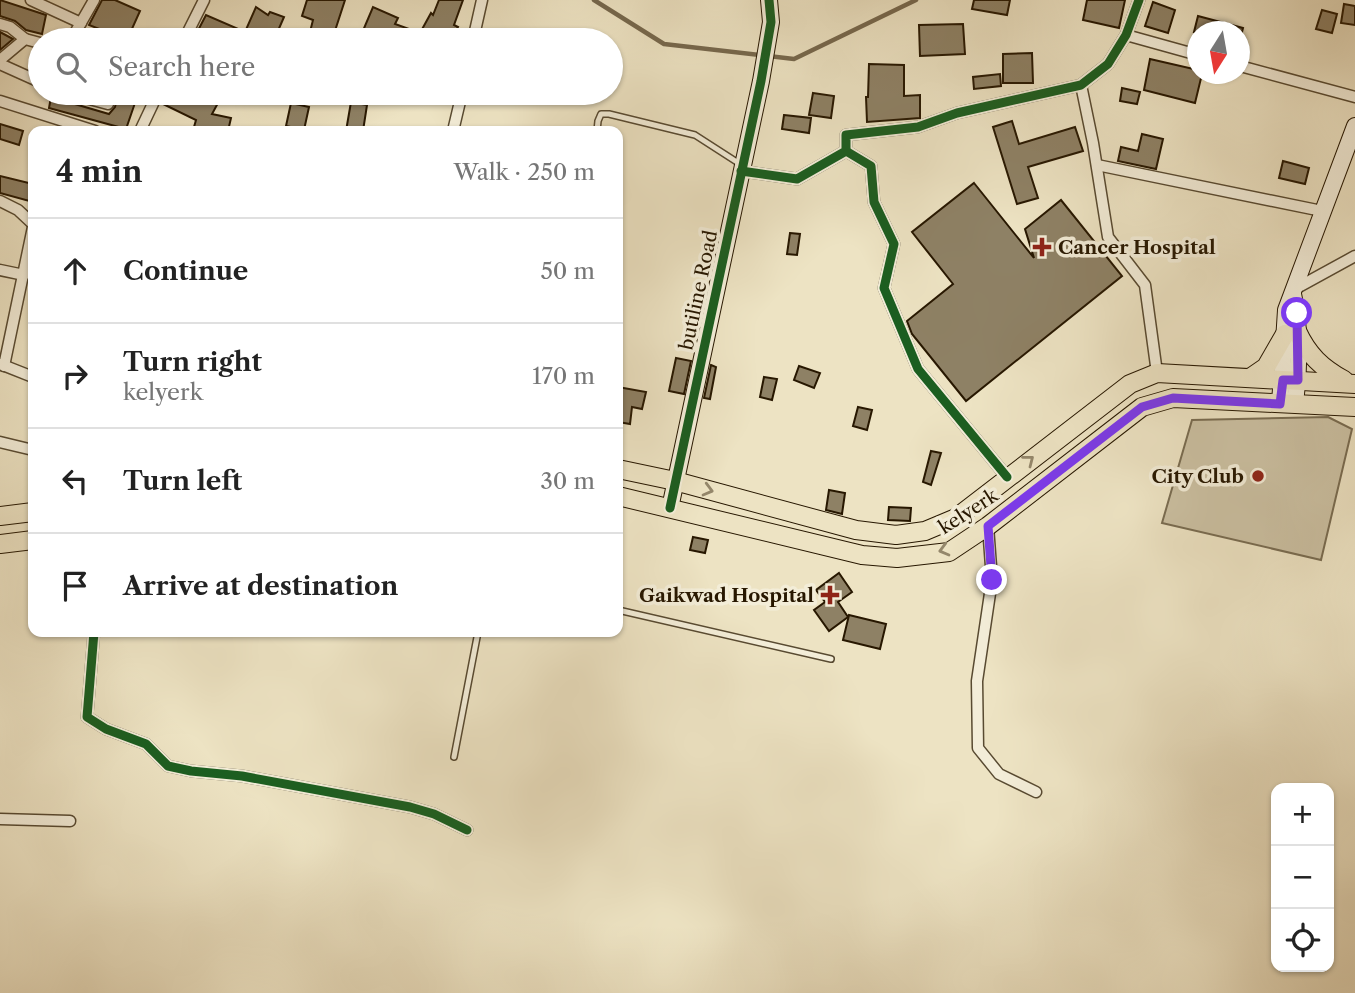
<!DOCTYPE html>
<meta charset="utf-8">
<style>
body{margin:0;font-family:"Libre Caslon Text",serif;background:#f6f6f6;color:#222}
.controls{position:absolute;right:21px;bottom:21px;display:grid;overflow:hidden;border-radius:14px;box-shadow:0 2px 5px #0004}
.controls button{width:63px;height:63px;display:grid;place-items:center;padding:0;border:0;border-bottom:2px solid #e0e0e0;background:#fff;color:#222;font:35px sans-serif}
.compass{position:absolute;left:1187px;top:21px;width:63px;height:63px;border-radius:50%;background:#fff;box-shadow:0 2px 5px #0004;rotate:191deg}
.stop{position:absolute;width:21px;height:21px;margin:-16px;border:5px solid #7c3aed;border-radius:50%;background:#fff}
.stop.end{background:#7c3aed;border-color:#fff;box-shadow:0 2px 7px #0008}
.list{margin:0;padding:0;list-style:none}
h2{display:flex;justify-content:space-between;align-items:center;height:91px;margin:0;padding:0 28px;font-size:30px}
h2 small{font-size:23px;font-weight:400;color:#767676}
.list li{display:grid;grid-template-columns:46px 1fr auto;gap:21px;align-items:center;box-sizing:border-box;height:105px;padding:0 28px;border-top:2px solid #e0e0e0}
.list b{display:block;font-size:26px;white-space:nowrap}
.list p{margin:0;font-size:23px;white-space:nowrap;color:#767676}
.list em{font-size:23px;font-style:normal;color:#767676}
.icon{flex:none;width:38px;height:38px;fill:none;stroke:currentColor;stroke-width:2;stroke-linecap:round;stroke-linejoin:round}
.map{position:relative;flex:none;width:1355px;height:993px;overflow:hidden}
.search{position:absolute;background:#fff;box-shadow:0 2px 5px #0004;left:28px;top:28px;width:595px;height:77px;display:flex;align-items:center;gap:18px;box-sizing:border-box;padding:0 24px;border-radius:38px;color:#767676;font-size:26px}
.panel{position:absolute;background:#fff;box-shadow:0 2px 5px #0004;left:28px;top:126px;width:595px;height:511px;border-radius:14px}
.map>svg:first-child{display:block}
</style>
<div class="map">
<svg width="1355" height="993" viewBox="0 0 1355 993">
<rect width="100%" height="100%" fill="#ede3c3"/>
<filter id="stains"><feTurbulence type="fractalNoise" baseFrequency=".00286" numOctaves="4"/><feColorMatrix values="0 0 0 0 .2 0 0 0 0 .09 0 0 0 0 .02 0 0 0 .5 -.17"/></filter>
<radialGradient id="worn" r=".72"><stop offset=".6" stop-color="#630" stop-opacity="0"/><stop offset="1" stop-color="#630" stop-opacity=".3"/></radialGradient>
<polygon fill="#cbc0a2" stroke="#796c51" stroke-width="2" points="1328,417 1352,429 1321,560 1162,523 1192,420"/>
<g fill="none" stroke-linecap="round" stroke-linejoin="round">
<polyline stroke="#76684d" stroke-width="4.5" points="594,0 664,44 794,59 916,0"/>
</g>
<g fill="#8e8165" stroke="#271700" stroke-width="2">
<polygon points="0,0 46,15 42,34 26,30 15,21 0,16"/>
<polygon points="102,0 115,0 140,11 127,40 89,25"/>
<polygon points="307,0 345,0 332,40 308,40 313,20 302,16"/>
<polygon points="439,0 463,0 454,25 458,27 451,40 359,40 373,7 398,18 395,24 420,33 431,13 433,15"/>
<polygon points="974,0 1010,0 1007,15 972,9"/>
<polygon points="1087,0 1125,0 1119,28 1083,20"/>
<polygon points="1153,2 1175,10 1168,33 1145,26"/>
<polygon points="1344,4 1355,6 1355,25 1341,23"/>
<polygon points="256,7 268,15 270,12 284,17 274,40 193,40 206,15 245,32"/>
<polygon points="1322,10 1337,14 1332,33 1316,29"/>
<polygon points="1198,16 1243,28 1242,32 1194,32"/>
<polygon points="963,24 965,54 920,56 919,25"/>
<polygon points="0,32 13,39 0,50"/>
<polygon points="1032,53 1033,83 1003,83 1003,54"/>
<polygon points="1150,59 1198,70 1198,74 1202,74 1195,103 1144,90"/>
<polygon points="869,64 904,65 904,96 920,95 920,118 867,122 866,97 868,97"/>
<polygon points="1000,74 1001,86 974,89 973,77"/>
<polygon points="1122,88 1140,92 1137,104 1120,101"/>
<polygon points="168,93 216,93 212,100 218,103 212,114 231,118 228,131 213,131 194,127 196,120 163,104"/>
<polygon points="813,93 834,96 831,118 809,115"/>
<polygon points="118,94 136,100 126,129 49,108 51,97 109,114 115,107"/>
<polygon points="351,102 367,105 363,131 346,131"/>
<polygon points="291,103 309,107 304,130 286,126"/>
<polygon points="784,115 811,118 809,133 782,129"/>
<polygon points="1012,121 1019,144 1075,127 1083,151 1028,167 1038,198 1017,204 993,127"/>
<polygon points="0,124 23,131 19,145 0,139"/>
<polygon points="1142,134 1163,139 1156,169 1118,161 1121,147 1138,151"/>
<polygon points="1283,161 1309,168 1305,184 1279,178"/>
<polygon points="0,176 33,184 33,202 0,193"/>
<polygon points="974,183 1034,258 1025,229 1061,200 1122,276 966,401 912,334 907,321 953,284 912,232"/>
<polygon points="790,233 800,234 797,255 787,254"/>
<polygon points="676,358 691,361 684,394 669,391"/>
<polygon points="711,365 716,367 710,399 704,398"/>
<polygon points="799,366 820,373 814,388 794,380"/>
<polygon points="764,377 777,379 772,400 760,397"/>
<polygon points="618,387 646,392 642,409 632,407 630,424 618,422"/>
<polygon points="858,407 872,410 867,430 853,426"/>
<polygon points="931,451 941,453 931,485 923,482"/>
<polygon points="829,490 845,493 842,514 826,510"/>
<polygon points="889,507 911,508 910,521 888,520"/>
<polygon points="693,537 708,540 705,553 690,550"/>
<polygon points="839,573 852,592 838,602 848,617 829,631 814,610 825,602 816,590"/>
<polygon points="849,615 886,624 880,649 843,640"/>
</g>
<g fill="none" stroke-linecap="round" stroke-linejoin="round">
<defs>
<g id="lane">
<polyline points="597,131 598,121 601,114 609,114 695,135 740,164"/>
<polyline points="618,610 831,659"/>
<polyline points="454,757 478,632"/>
</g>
<g id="street">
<polyline points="31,0 81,23"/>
<polyline points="0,24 10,27 25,39"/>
<polyline points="1126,35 1198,55"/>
<polyline points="71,40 94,0"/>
<polyline points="184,40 204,0"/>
<polyline points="473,40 482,0"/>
<polyline points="0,60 25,39 40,43"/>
<polyline points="0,64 40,82"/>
<polyline points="1240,66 1355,97"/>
<polyline points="1081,85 1093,143 1108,237 1145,285 1157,373"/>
<polyline points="67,93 108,104"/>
<polyline points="0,101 95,131"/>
<polyline points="140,131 158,93"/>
<polyline points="453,131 462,93"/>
<polyline points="846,151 871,166 874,202 894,244 884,288 918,369 1007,477"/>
<polyline points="1097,165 1322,211"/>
<polyline points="741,171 797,179 846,151 846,135 918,127 957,113 1081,85 1108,64 1126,35 1139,0"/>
<polyline points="0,201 18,210 33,224"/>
<polyline points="0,270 24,275"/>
<polyline points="1293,290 1355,256"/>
<polyline points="0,364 33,377"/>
<polyline points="4,366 33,227"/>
<polyline points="0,442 33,450"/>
<polyline points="988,526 992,580 977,681 978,748 999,774 1036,792"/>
<polyline points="94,632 87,717 106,729 146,744 168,766 191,771 242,776 410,807 434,814 467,830"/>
<polyline points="0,819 70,821"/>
</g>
<g id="secondary">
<path d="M1293 294C1301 329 1299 368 1295 404"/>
<polyline points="1280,404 1286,310 1355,126"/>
<polyline points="670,508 761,81 771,22 769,0"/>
</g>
<g id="primary">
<path d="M1297 331C1308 355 1322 368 1344 380"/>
<polyline points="1250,378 1266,367 1285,334"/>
<polyline points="618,469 675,481 856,530 896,535 925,531 956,518 1130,384 1157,373 1355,384"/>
<polyline points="618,496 862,555 897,558 949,552 988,526 1142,407 1173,398 1355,407"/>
<polyline points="0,516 33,512"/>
<polyline points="0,544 33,540"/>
</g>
</defs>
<use href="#lane" stroke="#584a31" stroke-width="8"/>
<use href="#street" stroke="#584a31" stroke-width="13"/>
<use href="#secondary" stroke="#271700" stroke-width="18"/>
<use href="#primary" stroke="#271700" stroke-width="20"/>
<use href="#lane" stroke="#f3edd8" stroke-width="5"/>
<use href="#street" stroke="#f3edd8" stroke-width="10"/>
<use href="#secondary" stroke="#f3edd8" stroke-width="16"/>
<use href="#primary" stroke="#ede3c3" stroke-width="18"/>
<defs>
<g id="cycleway">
<polyline points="846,151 871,166 874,202 894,244 884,288 918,369 1007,477"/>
<polyline points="741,171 797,179 846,151 846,135 918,127 957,113 1081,85 1108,64 1126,35 1139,0"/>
<polyline points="670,508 761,81 771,22 769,0"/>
<polyline points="94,632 87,717 106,729 146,744 168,766 191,771 242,776 410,807 434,814 467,830"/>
</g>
</defs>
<use href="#cycleway" stroke="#f3edd8" stroke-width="13"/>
<use href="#cycleway" stroke="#1b5e20" stroke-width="9"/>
</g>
<defs><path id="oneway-chevron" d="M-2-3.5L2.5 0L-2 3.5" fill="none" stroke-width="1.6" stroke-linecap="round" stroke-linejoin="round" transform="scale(1.75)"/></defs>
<g stroke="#94876b">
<use href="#oneway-chevron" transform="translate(1029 460) rotate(-38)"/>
<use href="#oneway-chevron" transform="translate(708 490) rotate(15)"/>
<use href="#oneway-chevron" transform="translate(944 550) rotate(165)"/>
</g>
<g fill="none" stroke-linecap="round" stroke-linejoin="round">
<polyline stroke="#7c3aed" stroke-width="9" points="992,580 988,526 1142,407 1173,398 1280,404 1283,380 1298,380 1297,313"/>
</g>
<g fill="#8f2418" stroke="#f3edd8" stroke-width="2.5">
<path d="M1038.5 236.5h7v7h7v7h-7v7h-7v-7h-7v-7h7z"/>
<circle cx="1258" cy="476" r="7"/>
<path d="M826.5 584.5h7v7h7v7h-7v7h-7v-7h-7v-7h7z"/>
</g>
<g text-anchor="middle" stroke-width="7" stroke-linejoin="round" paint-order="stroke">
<g font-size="19" font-weight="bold" fill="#271700" stroke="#f3edd8" text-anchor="end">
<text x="1058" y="254" text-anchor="start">Cancer Hospital</text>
<text x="1244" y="483">City Club</text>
<text x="814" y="602">Gaikwad Hospital</text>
</g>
<g font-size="19" fill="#271700" stroke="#f3edd8">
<text transform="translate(698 290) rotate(-78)" y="7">butiline Road</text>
<text transform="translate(968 511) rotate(-33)" y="7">kelyerk</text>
</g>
</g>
<rect width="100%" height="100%" filter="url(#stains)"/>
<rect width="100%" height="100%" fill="url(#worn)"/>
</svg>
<div class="controls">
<button>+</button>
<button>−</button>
<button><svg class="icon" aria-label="locate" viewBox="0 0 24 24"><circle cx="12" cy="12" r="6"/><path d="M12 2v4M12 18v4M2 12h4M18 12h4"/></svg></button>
</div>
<svg class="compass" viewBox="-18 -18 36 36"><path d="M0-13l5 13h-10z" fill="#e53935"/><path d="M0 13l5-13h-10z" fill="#767676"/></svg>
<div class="stop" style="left:1297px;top:313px"></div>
<div class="stop end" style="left:992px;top:580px"></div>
<div class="search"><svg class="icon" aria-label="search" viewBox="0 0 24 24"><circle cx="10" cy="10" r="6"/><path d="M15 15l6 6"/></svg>Search here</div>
<section class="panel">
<h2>4 min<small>Walk · 250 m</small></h2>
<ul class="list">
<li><svg class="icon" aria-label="ahead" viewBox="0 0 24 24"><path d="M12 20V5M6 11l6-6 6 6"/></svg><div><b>Continue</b></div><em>50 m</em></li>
<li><svg class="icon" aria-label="right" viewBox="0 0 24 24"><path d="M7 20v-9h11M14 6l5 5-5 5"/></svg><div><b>Turn right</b><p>kelyerk</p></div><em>170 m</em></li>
<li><svg class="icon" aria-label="left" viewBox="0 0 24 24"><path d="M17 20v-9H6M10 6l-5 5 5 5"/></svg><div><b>Turn left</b></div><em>30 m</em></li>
<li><svg class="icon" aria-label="arrive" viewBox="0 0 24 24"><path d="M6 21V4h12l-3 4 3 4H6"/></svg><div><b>Arrive at destination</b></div></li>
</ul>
</section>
</div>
